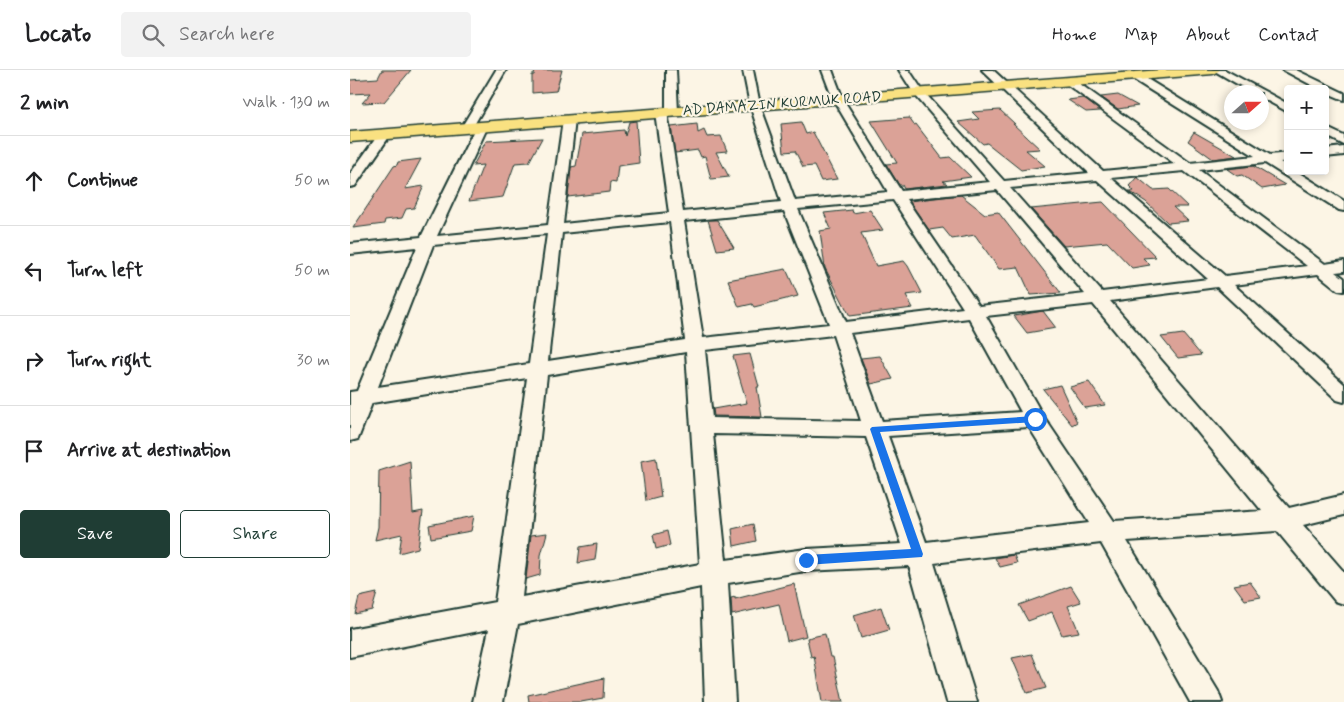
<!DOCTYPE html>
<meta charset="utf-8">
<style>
body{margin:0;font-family:Mynerve,sans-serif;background:#f2f2f2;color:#202124}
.controls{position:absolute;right:15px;top:15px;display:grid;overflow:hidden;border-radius:5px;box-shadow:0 2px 8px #0003}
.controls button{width:45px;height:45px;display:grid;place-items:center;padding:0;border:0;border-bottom:1px solid #e0e0e0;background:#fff;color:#202124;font:25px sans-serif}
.compass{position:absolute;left:874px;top:15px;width:45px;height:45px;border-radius:50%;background:#fff;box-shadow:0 2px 8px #0003;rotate:69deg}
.stop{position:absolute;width:15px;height:15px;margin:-11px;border:4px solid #1a73e8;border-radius:50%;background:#fff}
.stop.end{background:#1a73e8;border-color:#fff;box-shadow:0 1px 5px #0008}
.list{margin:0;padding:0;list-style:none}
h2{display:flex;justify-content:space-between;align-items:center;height:65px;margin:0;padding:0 20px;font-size:21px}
h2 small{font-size:16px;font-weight:400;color:#757577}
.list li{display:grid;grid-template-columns:32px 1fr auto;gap:15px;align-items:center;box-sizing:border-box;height:90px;padding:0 20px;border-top:1px solid #e0e0e0}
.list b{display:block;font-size:19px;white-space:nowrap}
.list em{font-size:16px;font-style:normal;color:#757577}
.actions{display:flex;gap:10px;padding:15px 20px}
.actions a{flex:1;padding:11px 0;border:1px solid #1f3d34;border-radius:5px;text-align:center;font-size:18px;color:#1f3d34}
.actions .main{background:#1f3d34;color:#fff}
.icon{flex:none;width:28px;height:28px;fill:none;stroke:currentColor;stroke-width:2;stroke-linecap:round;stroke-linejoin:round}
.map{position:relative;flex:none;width:994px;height:632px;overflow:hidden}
header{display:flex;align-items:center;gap:30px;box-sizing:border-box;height:70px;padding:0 25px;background:#fff;border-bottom:1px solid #e0e0e0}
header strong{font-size:24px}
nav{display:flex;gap:28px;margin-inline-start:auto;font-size:18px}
.search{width:350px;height:45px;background:#f2f2f2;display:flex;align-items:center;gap:12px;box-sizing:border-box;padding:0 18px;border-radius:5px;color:#757577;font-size:19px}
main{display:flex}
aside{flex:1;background:#fff}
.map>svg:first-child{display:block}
</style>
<header>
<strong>Locato</strong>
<div class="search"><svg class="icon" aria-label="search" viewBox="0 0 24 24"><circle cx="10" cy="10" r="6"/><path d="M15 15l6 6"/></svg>Search here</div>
<nav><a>Home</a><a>Map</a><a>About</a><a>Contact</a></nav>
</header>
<main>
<aside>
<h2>2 min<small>Walk · 130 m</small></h2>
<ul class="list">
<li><svg class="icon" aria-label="ahead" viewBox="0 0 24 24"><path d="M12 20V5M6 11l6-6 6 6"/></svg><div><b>Continue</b></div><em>50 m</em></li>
<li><svg class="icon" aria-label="left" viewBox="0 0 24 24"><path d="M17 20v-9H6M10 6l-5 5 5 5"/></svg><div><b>Turn left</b></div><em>50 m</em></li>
<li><svg class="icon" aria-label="right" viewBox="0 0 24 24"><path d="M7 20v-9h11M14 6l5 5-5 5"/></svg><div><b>Turn right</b></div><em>30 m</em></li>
<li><svg class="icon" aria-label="arrive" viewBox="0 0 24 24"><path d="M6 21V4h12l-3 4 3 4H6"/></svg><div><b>Arrive at destination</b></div></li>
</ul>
<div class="actions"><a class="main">Save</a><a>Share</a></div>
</aside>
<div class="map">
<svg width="994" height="632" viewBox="0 0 994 632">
<rect width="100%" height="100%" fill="#fcf5e5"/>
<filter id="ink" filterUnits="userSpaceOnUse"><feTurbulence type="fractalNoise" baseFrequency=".02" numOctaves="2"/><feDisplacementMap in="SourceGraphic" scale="10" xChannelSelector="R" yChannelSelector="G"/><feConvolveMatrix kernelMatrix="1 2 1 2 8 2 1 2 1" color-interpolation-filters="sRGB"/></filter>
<g filter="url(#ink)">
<g fill="#dba297" stroke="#1f3d34">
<polygon points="32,0 61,0 34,32 12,33 21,23 0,24 0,10 28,8"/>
<polygon points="185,0 212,0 206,21 182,23 182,5 184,5"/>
<polygon points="768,25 788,36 768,39 751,27"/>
<polygon points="733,28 750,41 736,42 718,30"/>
<polygon points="650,40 665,54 663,54 690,79 676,80 695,96 671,100 637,73 633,74 608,52 629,49 622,42"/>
<polygon points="559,48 564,55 566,54 592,88 600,87 621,107 593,111 597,114 554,119 552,115 549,115 536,94 547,93 521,51"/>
<polygon points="286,51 289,93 268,96 266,113 260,112 259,122 218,127 221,97 226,96 232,64 274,60 275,66 279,52"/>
<polygon points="451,52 456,64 463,62 487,109 471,111 464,96 453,97 445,81 434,82 431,54"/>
<polygon points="347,54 348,63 354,60 357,67 371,66 377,81 366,82 379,107 361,109 355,86 351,87 348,80 325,83 321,57"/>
<polygon points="844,62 886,86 863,89 838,71"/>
<polygon points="192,68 179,92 165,93 153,127 119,131 133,95 123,96 136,71"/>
<polygon points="71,89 55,119 74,116 64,138 56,139 52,148 35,150 34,154 3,158 44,96 47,95 48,92"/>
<polygon points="903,96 935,115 912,119 892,105 887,106 877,99"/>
<polygon points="787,107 803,120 819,119 838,137 823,137 838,151 818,153 796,132 779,121 784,121 779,116"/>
<polygon points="611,125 635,144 648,142 711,223 681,225 668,197 649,199 625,165 602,169 593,158 579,160 559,131"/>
<polygon points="753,132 806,187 793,188 800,195 782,198 757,172 714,176 681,139"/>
<polygon points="502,140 503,143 520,140 533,160 511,163 526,196 554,191 558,196 572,223 556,225 563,238 500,246 475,198 470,161 481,159 474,143"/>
<polygon points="358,150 367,150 384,178 367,180"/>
<polygon points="436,199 448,226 404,237 402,234 389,237 378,210"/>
<polygon points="693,241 706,258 677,263 664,246"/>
<polygon points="833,264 851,285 828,288 811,267"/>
<polygon points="400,284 409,317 407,317 412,347 364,346 363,339 397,333 383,286"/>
<polygon points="530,286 543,309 521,314 511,288"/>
<polygon points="739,312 755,335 735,338 720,317"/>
<polygon points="710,315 727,352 722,355 693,319"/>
<polygon points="306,388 311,427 296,431 291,391"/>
<polygon points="60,391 63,443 73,441 68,478 49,483 52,464 25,470 28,457 29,401"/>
<polygon points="124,446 121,461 81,468 79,455"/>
<polygon points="403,454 406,471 384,476 382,459"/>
<polygon points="317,461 320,475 306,479 303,465"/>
<polygon points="197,463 191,485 190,505 176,509 181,465"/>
<polygon points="247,474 245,490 228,493 230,477"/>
<polygon points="664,485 667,493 650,497 645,488"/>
<polygon points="900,512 911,527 895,530 884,515"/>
<polygon points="444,514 456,566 437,571 429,534 382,545 381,528 385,527 385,529"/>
<polygon points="721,516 731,532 718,536 729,562 712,565 702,542 678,551 669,535"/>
<polygon points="27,523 22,540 5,544 9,527"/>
<polygon points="531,537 539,560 511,568 504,545"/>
<polygon points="475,564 480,587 483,587 493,632 472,632 464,586 461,587 457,568"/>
<polygon points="682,584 696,618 677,623 662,588"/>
<polygon points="254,608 253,628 231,632 179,632 178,625"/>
</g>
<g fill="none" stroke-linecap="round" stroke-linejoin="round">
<defs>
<g id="street">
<polygon points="146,0 156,0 121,60 113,60 111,58"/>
<path d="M316 0H326L328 42 322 45 317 42 333 142 431 132 400 35 393 0H403L410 35 445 131 538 122 483 29 472 0H482L493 29 551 121 640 112 565 25 549 0H559L573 21 654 111 739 103 632 0H643L753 101 825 94 715 13V9H723L840 93 905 86 781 8V4H789L920 85 938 83V91L930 92 938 96V101H946L994 131V141L989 140 915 93 849 100 975 194 994 191V201L986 202 994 208V221L988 220 968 204 884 215 994 314V332L987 330 867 217 760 231 939 438 994 425V445L953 455 994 502V534L985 531 927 461 777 471 868 621 872 632H840L751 473 584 493 627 632H597L559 496 456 501 378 513 385 632H355L351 517 168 554 153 632H123L139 559 0 587V559L145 532 177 308 22 333 8 369 0 371V322L7 321 67 177 0 184V174L71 167 126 56 132 53 138 56 87 166 198 155 213 50 219 47 225 50 213 154 319 143 305 42 311 39 316 42ZM834 101 957 196 875 206 761 108ZM747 110 858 209 752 222 660 118ZM647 120 735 224 629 236 556 129ZM543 130 613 238 496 252 448 139ZM434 141 479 254 353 268 334 151ZM320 152 335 270 198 291 212 163ZM197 164 179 294 28 317 83 175ZM743 234 912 441 764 451 692 344 636 246ZM619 248 671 342 532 351 500 263ZM483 265 511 351 362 348 355 280ZM336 282 350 494 172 527 197 305ZM679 357 739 453 576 472 538 366ZM363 364 516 367 552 474 456 479 376 490Z"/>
<polygon points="863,0 875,0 938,34 938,42 912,28 912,22 901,22"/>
<polygon points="933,0 946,0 994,23 994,30 975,22 975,19 969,19"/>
<polygon points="975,57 994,66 994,75 975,65"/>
<polygon points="35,60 41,64 5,116 0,117 0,104 31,61"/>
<polygon points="994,77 994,85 975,87 975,79"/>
</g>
<polygon id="highway" points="811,0 870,0 863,4 0,72 0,62"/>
</defs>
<use href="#street" stroke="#1f3d34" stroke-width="4"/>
<use href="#highway" stroke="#1f3d34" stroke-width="3"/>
<use href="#street" fill="#fcf5e5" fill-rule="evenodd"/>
<use href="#highway" fill="#f9e181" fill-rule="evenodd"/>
</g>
</g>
<polygon fill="#1a73e8" points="685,346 689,349 685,352 530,362 573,484 572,487 456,495 453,493 451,490 453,487 456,485 561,479 520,359 522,357"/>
<g text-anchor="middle" stroke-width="4.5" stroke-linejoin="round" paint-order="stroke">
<g font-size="15" fill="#1f3d34" stroke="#fcf5e5">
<text transform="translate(432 33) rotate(-4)" y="5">AD DAMAZIN KURMUK ROAD</text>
</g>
</g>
</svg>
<div class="controls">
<button>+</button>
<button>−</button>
</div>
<svg class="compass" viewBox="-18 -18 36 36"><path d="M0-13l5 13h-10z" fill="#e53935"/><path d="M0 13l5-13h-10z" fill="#757577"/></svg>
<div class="stop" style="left:685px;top:349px"></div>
<div class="stop end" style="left:456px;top:490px"></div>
</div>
</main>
